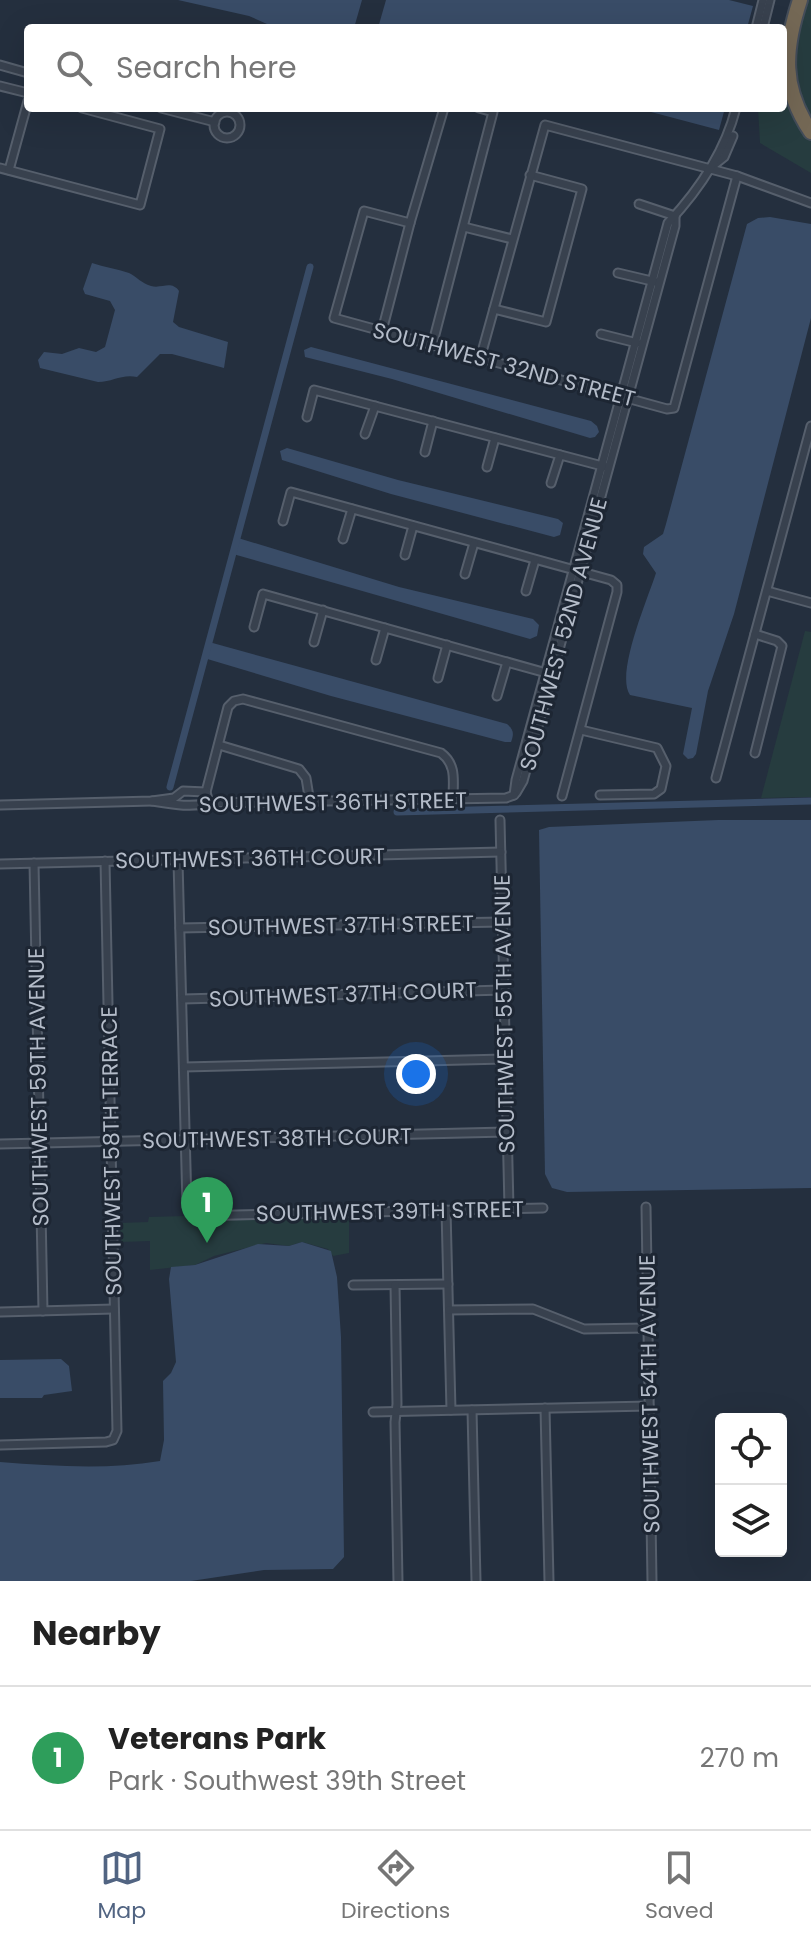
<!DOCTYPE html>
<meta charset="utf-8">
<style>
body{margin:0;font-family:Poppins,sans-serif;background:#f2f2f2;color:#222}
.controls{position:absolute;right:24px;bottom:24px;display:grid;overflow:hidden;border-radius:8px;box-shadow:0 8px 32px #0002}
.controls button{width:72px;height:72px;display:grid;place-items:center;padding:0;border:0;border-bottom:2px solid #e0e0e0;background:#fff;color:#222;font:40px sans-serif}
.you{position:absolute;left:416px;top:1074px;width:28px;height:28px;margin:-20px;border:6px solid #fff;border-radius:50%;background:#1a73e8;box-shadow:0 0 0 12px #1a73e833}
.badge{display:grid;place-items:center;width:52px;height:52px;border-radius:50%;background:#516482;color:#fff;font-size:26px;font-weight:700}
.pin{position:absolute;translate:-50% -66px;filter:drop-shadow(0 2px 4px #0008)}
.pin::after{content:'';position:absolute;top:42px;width:28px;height:24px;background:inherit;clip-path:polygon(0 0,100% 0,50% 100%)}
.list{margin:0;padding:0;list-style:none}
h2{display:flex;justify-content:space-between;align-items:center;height:104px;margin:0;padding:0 32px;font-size:34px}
h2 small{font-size:26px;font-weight:400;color:#767676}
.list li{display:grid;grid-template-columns:52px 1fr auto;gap:24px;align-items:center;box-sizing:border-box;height:144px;padding:0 32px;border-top:2px solid #e0e0e0}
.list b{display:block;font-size:30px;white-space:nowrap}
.list p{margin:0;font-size:26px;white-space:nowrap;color:#767676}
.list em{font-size:26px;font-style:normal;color:#767676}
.icon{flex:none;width:44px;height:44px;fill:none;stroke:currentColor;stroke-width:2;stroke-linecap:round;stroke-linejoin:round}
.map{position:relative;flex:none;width:811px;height:1581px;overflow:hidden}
.search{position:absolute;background:#fff;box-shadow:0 8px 32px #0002;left:24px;right:24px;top:24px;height:88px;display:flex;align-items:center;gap:20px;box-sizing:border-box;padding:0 28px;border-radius:8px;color:#767676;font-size:30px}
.sheet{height:248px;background:#fff}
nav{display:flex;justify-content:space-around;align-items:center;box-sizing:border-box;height:112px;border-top:2px solid #e0e0e0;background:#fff;font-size:22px;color:#767676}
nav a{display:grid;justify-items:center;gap:4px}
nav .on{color:#516482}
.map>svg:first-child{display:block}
</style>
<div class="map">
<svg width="811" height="1581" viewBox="0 0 811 1581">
<rect width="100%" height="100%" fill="#242f3e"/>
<g fill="#263c3f">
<polygon points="807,0 811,0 811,173 760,143 758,108 783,108 783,67 794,52 797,25"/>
<polygon points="805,631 811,632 811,797 761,798"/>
<polygon points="186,1216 190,1220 349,1216 349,1253 333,1256 328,1249 302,1242 289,1246 266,1243 214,1256 195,1265 150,1270 150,1241 121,1242 120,1223 148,1222 149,1217"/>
</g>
<g fill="#394c67">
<polygon points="178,0 362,0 354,28 276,28 249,16"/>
<polygon points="386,0 729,0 753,6 747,28 378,28"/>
<polygon points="636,108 725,108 719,130"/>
<path d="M770 217 811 224V318L734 614 708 691 696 754 693 758 688 759 683 754 692 708 630 695C615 674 648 598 656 573L643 554 644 547 663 534 666 524 747 224 758 218Z"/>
<path d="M92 263C104 267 117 269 129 273 137 277 141 283 151 286 162 289 171 280 179 291L173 322 179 327 228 342 224 368 172 354H160L137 377C121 374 113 382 98 382L40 368 38 360 44 352 62 354 79 348 96 352 105 347 115 310 110 301 85 294 83 289Z"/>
<polygon points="311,347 591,421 597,426 599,432 595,437 590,438 392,379 305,357 304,350"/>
<polygon points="287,448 398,480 558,519 563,523 560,535 554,537 391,494 282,460 280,451"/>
<polygon points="238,538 399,587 533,619 539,625 537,636 530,639 233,554"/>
<path d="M209 642 507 724C514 730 514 734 511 742H505L331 696 204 658Z"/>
<polygon points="718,820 811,820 811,1188 567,1192 552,1188 545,1174 539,830 549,827"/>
<path d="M302 1242 331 1251 337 1277 341 1337 344 1557 333 1569 264 1570 191 1581H0V1462C54 1466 106 1470 160 1461L164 1440 163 1381 171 1373 176 1362 169 1279 171 1267 195 1265 258 1244 289 1246Z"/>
<polygon points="61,1359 69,1366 72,1391 44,1395 42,1398 0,1398 0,1360"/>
</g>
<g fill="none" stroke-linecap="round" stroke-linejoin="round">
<g stroke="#394c67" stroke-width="7">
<polyline points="170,787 310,267"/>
<polyline points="397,812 811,801"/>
</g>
<defs>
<g id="street">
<polyline points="756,28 763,0"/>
<polyline points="763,28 770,0"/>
<polyline points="0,65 28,73"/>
<polyline points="0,86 28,93"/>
<polyline points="161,108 215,122"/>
<circle cx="227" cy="125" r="13"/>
<polyline points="714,165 724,157 733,136"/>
<polyline points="0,168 140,205 160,129 82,108"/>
<polyline points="9,170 28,101"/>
<polyline points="639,204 675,216"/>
<polyline points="410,223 364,211 334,318 667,409 674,408 737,176"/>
<polyline points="464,227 512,239"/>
<polyline points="618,273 656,282"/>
<polyline points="494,309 546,322 582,189 530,175"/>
<polyline points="382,331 410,223 444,108"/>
<polyline points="601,334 637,343"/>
<polyline points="432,346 493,112 479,108"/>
<polyline points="480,359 545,125 737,176 811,203"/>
<polyline points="307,417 314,390 606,467"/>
<polyline points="365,434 375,406"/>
<polyline points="425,452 433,421"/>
<polyline points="487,467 495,438"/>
<polyline points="551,483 560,455"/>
<polyline points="283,521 291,492 611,580 617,585 617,592 562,796"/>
<polyline points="343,539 352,509"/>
<polyline points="405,555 413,526"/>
<polyline points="465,574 474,543"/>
<polyline points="526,591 535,560"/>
<polyline points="767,591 811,603"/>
<polyline points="254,627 263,594 550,674"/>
<polyline points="755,634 777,641 782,646 755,753"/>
<polyline points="314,642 323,610"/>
<polyline points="376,660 385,628"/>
<polyline points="438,678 447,645"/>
<polyline points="497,696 507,662"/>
<polyline points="581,730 657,748 666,766 661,789 654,794 600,795"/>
<polyline points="219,745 299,769 306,778 310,803"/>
<polyline points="716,778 811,426"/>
<polyline points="516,793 523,781 675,226 675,216"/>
<path d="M514 795 516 780 668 223C698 191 725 151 736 108"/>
<path d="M152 801C171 804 191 808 209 803L506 798 514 795"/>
<path d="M209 803 206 792 228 707 234 701 243 699 441 753C457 765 453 781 453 799"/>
<polyline points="0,805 152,801 174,798 183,791 206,792"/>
<polyline points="500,820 509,1208"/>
<polyline points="178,861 187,1206 190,1213 196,1216 543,1208"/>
<polyline points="34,863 43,1311"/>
<polyline points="0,864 501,852"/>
<polyline points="180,928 502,922"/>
<polyline points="183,999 503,990"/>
<polyline points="184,1067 504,1059"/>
<polyline points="0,1144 506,1132"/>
<polyline points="646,1207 652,1581"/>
<polyline points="446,1210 451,1410"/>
<polyline points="353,1285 448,1284"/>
<polyline points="395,1285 397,1404 395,1422 398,1581"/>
<polyline points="449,1310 533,1309 584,1329 647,1328"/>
<polyline points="0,1312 114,1309"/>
<polyline points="545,1408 549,1581"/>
<polyline points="472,1410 476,1581"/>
<polyline points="373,1412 649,1406"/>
<polyline points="0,1445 106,1442 113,1440 117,1431 105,861"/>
</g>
<path id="highway" d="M800 0C784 49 781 88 811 132"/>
</defs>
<use href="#street" stroke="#565f6c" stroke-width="11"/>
<use href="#highway" stroke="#434c59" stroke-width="18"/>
<use href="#street" stroke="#38414e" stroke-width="7"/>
<use href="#highway" stroke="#746855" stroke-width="14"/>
</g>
<g text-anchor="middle" stroke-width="6" stroke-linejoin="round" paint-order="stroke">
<g font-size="22" fill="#b4bcc9" stroke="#1d2633">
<text transform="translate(504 364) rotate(15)" y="8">SOUTHWEST 32ND STREET</text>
<text transform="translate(563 634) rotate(-75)" y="8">SOUTHWEST 52ND AVENUE</text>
<text transform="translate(333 802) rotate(-1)" y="8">SOUTHWEST 36TH STREET</text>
<text transform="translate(250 858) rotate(-1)" y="8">SOUTHWEST 36TH COURT</text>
<text transform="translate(341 925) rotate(-1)" y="8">SOUTHWEST 37TH STREET</text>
<text transform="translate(343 994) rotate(-2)" y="8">SOUTHWEST 37TH COURT</text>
<text transform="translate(504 1014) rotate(-91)" y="8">SOUTHWEST 55TH AVENUE</text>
<text transform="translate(38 1087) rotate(-91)" y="8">SOUTHWEST 59TH AVENUE</text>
<text transform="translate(277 1138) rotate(-1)" y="8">SOUTHWEST 38TH COURT</text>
<text transform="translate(111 1151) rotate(-91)" y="8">SOUTHWEST 58TH TERRACE</text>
<text transform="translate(390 1211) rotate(-1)" y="8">SOUTHWEST 39TH STREET</text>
<text transform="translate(649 1394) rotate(-91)" y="8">SOUTHWEST 54TH AVENUE</text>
</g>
</g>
</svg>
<div class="controls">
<button><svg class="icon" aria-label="locate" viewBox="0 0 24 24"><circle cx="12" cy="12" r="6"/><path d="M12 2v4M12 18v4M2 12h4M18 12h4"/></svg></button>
<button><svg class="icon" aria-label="layers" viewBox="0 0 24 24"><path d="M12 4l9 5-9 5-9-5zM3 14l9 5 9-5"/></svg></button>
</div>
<div class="you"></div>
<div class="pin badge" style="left:207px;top:1243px;background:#2e9e5b">1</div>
<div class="search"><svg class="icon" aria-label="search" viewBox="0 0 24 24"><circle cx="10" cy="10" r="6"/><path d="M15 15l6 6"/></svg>Search here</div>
</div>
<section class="sheet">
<h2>Nearby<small></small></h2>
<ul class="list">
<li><span class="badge" style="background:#2e9e5b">1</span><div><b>Veterans Park</b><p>Park · Southwest 39th Street</p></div><em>270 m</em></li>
</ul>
</section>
<nav>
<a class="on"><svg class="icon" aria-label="map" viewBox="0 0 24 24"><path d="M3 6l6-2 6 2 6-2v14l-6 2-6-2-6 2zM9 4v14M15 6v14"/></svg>Map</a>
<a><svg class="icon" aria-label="directions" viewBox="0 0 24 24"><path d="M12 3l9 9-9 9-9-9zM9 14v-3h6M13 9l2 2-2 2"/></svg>Directions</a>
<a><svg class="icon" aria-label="saved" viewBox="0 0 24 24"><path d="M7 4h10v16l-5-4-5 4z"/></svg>Saved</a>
</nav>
